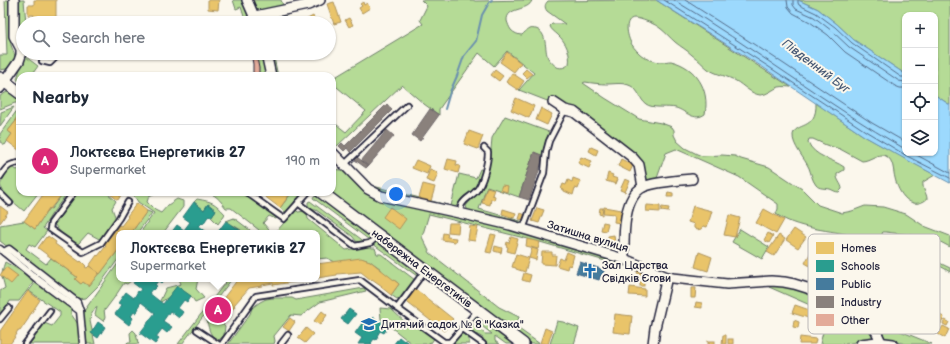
<!DOCTYPE html>
<meta charset="utf-8">
<style>
body{margin:0;font-family:"Balsamiq Sans",sans-serif;background:#f6f6f7;color:#1f2937}
.controls{position:absolute;right:12px;top:12px;display:grid;overflow:hidden;border-radius:8px;box-shadow:0 1px 3px #0004}
.controls button{width:36px;height:36px;display:grid;place-items:center;padding:0;border:0;border-bottom:1px solid #e0e1e3;background:#fff;color:#1f2937;font:20px sans-serif}
.you{position:absolute;left:396px;top:194px;width:14px;height:14px;margin:-10px;border:3px solid #fff;border-radius:50%;background:#1a73e8;box-shadow:0 0 0 6px #1a73e833}
.badge{display:grid;place-items:center;width:26px;height:26px;border-radius:50%;background:#db2777;color:#fff;font-size:13px;font-weight:700}
.pin{position:absolute;translate:-50% -50%;border:2px solid #fff;box-shadow:0 1px 4px #0006}
.popup{position:absolute;left:116px;top:230px;width:204px;height:52px;box-sizing:border-box;display:grid;place-content:center;border-radius:8px;background:#fff;filter:drop-shadow(0 1px 3px #0005);font-size:13px;white-space:nowrap;color:#747a83}
.popup b{font-size:15px;color:#1f2937}
.popup::after{content:'';position:absolute;left:50%;top:100%;margin-left:-8px;border:8px solid transparent;border-top-color:#fff}
.list{margin:0;padding:0;list-style:none}
h2{display:flex;justify-content:space-between;align-items:center;height:52px;margin:0;padding:0 16px;font-size:17px}
h2 small{font-size:13px;font-weight:400;color:#747a83}
.list li{display:grid;grid-template-columns:26px 1fr auto;gap:12px;align-items:center;box-sizing:border-box;height:72px;padding:0 16px;border-top:1px solid #e0e1e3}
.list b{display:block;font-size:15px;white-space:nowrap}
.list p{margin:0;font-size:13px;white-space:nowrap;color:#747a83}
.list em{font-size:13px;font-style:normal;color:#747a83}
.icon{flex:none;width:22px;height:22px;fill:none;stroke:currentColor;stroke-width:2;stroke-linecap:round;stroke-linejoin:round}
.map{position:relative;flex:none;width:950px;height:344px;overflow:hidden}
.search{position:absolute;background:#fff;box-shadow:0 1px 3px #0004;left:16px;top:16px;width:320px;height:44px;display:flex;align-items:center;gap:10px;box-sizing:border-box;padding:0 14px;border-radius:22px;color:#747a83;font-size:15px}
.panel{position:absolute;background:#fff;box-shadow:0 1px 3px #0004;left:16px;top:72px;width:320px;height:124px;border-radius:12px}
.map>svg:first-child{display:block}
</style>
<div class="map">
<svg width="950" height="344" viewBox="0 0 950 344">
<rect width="100%" height="100%" fill="#fbf7ec"/>
<filter id="ink" filterUnits="userSpaceOnUse"><feTurbulence type="fractalNoise" baseFrequency=".025" numOctaves="2"/><feDisplacementMap in="SourceGraphic" scale="8" xChannelSelector="R" yChannelSelector="G"/><feConvolveMatrix kernelMatrix="1 2 1 2 8 2 1 2 1" color-interpolation-filters="sRGB"/></filter>
<g filter="url(#ink)">
<g fill="#b5db96" stroke="#6c7e68">
<path d="M5 0H10C11 14 9 31 11 45 13 51 15 53 15 60L6 69 0 70V55H7Z"/>
<polygon points="17,0 24,0 26,23 23,23 23,44 18,35"/>
<polygon points="233,0 244,0 254,23 246,23 241,7 236,9"/>
<polygon points="249,0 281,0 284,8 256,14"/>
<path d="M421 0H473L475 1 532 0C529 12 506 6 507 21 508 24 509 27 511 30 514 33 518 35 522 35 524 33 527 30 529 29 532 28 534 29 536 29 548 33 544 49 548 58 550 61 554 65 557 67 562 69 566 67 569 64 571 54 566 42 558 35 555 32 551 30 550 26L552 24H565L547 11C544 7 545 4 548 1L656 0 791 87C788 87 783 86 779 87 773 89 767 95 760 95 751 94 743 85 736 81 728 76 717 75 708 69 703 65 698 59 692 55 687 50 681 47 675 42 664 32 661 26 646 21 643 20 638 18 634 18 624 19 627 34 630 41 632 46 636 50 639 53 644 58 654 62 662 62 665 62 667 61 671 61 696 67 710 89 705 114 694 122 686 111 676 108 668 106 652 109 646 104 640 100 639 90 631 86 623 82 615 84 607 84 600 84 592 83 585 82L583 83 605 98 639 119 661 123 672 127 674 130V135L677 141 685 148 697 154 702 156 722 155 735 156 741 159 769 167 802 189 818 205 842 213 852 211 865 206 883 207 906 214 924 226 950 236V247L933 238 886 232H883L882 233 884 239 892 246 923 255 950 268V272C934 261 919 259 902 253 884 247 867 240 849 235 825 229 797 229 776 214L778 209V204L739 177 676 149 666 153 656 181 647 182 644 181 639 163 555 104 519 90 534 73 507 51 494 66 479 53 439 109V115L424 104 402 85 337 146 332 145V121L346 132 366 111 332 83V79L423 24 420 20 427 6Z"/>
<polygon points="798,0 950,0 950,105 935,95 935,15 905,15 905,74 854,40 837,24 818,9"/>
<polygon points="301,10 265,23 259,23 261,16"/>
<polygon points="257,53 262,53 267,76 253,76"/>
<polygon points="268,53 273,53 278,76 273,76"/>
<polygon points="26,57 38,66 31,76 20,76 20,84 17,79 20,69"/>
<polygon points="7,92 15,94 20,97 20,103 15,103 0,109 0,96"/>
<path d="M816 103 864 136 935 175 923 182C922 190 927 193 927 199 911 212 898 193 895 178 893 171 894 160 886 156 878 152 870 161 862 161L840 149 826 145 813 139H809L808 142C814 157 833 159 844 167V170L837 174C836 180 842 184 842 189L839 192C835 192 833 190 830 189 825 188 819 189 816 185 812 180 811 173 809 168 805 159 792 145 793 135 795 122 817 131 816 103Z"/>
<polygon points="14,107 0,126 1,112"/>
<polygon points="18,109 20,109 20,120 17,118 15,120 16,121 8,131 12,134 5,145 0,142 0,134"/>
<path d="M505 116 549 132C546 140 543 147 544 156L534 153 519 197 487 186 479 209 524 222 522 225 469 212 467 209 466 206 471 200 478 194 491 157V149L492 138Z"/>
<polygon points="12,167 17,170 20,168 20,192 39,192 24,211 5,195 0,185 7,171"/>
<polygon points="332,169 341,170 354,180 359,185 444,210 593,251 638,269 612,263 540,242 429,214 422,237 430,253 499,307 519,317 516,327 540,344 529,344 327,192 332,192"/>
<polygon points="480,169 483,170 477,187 474,191 464,196 453,210 402,198 372,189 373,186 451,206 459,174 476,178"/>
<polygon points="64,192 68,192 51,215 43,228 47,231 35,247 29,244 26,249 46,264 51,258 77,277 76,280 81,284 83,282 89,286 99,273 100,274 119,249 119,258 100,284 86,298 76,299 45,276 0,241 0,225 24,221 35,229 49,208 51,209"/>
<polygon points="76,192 107,192 107,193 116,201 112,208 116,219 109,227 109,230 101,240 88,233 79,243 77,244 61,233 54,224"/>
<polygon points="127,192 158,192 149,196 147,202 155,210 161,213 168,205 177,199 183,201 183,207 163,233 140,233 154,213 138,202 135,197"/>
<path d="M198 192H217L219 193 220 192H242L278 216 276 219 269 216 263 223 269 230 267 233H259V230L231 208H226C216 195 214 193 198 192Z"/>
<polygon points="287,192 298,192 301,195 286,213 280,208 290,195"/>
<polygon points="314,196 317,196 320,197 371,236 371,238 368,239 313,198"/>
<path d="M197 199C213 202 214 202 225 214L218 224 211 217 216 210 208 204 204 210 194 202Z"/>
<polygon points="310,201 365,242 362,243 357,242 352,236 316,210 311,210 308,208 308,202"/>
<polygon points="296,210 298,212 305,211 307,213 308,219 346,250 369,246 372,248 375,248 377,254 381,254 415,280 400,301 391,295 399,284 394,280 382,276 381,269 370,261 363,259 335,262 327,258 317,259 317,233 275,233 283,224 292,212 294,212"/>
<polygon points="147,211 152,213 137,233 131,233"/>
<polygon points="234,218 250,230 251,233 239,233 241,230 226,221"/>
<polygon points="740,229 769,247 762,259 732,242"/>
<polygon points="379,241 417,270 417,276 373,244 375,242"/>
<path d="M5 262 23 272 33 283 19 301H10L9 303 0 316V291L5 288C2 275 0 276 5 262Z"/>
<polygon points="119,262 119,279 131,279 131,281 127,284 124,283 114,298 105,310 104,309 105,318 103,321 95,315 97,307 96,307 91,315 90,321 95,344 87,344 83,313 84,311"/>
<polygon points="179,279 198,279 196,289 204,298 195,302 191,296 177,292 159,303 166,288 181,284"/>
<polygon points="228,279 232,279 182,344 178,344"/>
<polygon points="781,282 798,286 817,297 821,302 830,306 849,305 878,322 877,325 887,328 888,326 932,344 906,344 898,342 882,341 860,341 846,344 820,344 828,313 769,287"/>
<polygon points="35,283 71,309 71,314 78,324 81,344 29,344 44,323 52,326 60,316 60,312 29,291"/>
<polygon points="364,288 366,291 320,302 301,316 291,315 274,336 275,341 274,344 228,344 250,314 252,308 260,302 266,299 273,298 292,298 296,300"/>
<polygon points="380,308 391,309 408,325 414,321 435,337 431,343 429,342 430,344 412,344 381,319"/>
<polygon points="477,315 515,344 506,344 495,336 495,341 499,344 486,344 484,342 483,338 478,335 473,334 470,330 470,325 472,323 485,334 492,334 474,320 475,316"/>
<path d="M210 317 219 319 225 326 224 335 219 340C210 337 209 330 207 321Z"/>
<polygon points="557,321 563,322 579,328 574,344 550,344"/>
<polygon points="133,330 136,333 138,343 139,344 126,344 128,342 131,342 130,333"/>
<polygon points="460,333 464,333 469,338 469,344 451,344"/>
</g>
<polygon fill="#9cd9fd" stroke="#6b90af" points="656,0 798,0 818,9 837,24 854,40 905,74 905,153 935,153 935,95 950,105 950,183 905,159 864,136 764,68"/>
<g fill="#e9c46a" stroke="#ad935c">
<polygon points="34,0 56,0 56,23 28,23 34,23 34,15 28,15 28,5 34,5"/>
<polygon points="208,0 219,0 218,10 208,9"/>
<polygon points="334,2 341,22 334,24 327,4"/>
<polygon points="363,2 364,5 367,3 370,8 362,13 359,8 362,6 360,4"/>
<polygon points="313,16 317,23 302,23 302,22"/>
<polygon points="349,18 353,25 349,27 345,20"/>
<polygon points="507,52 521,63 514,72 500,62"/>
<polygon points="526,69 532,74 527,78 522,73"/>
<polygon points="495,70 503,76 499,81 491,75"/>
<polygon points="512,73 524,81 518,90 506,82"/>
<polygon points="516,98 534,106 529,118 511,110"/>
<polygon points="541,108 552,114 547,125 536,120"/>
<polygon points="17,117 20,120 20,151 7,141 12,134 8,131 16,121 15,120"/>
<polygon points="469,131 483,136 478,149 464,144"/>
<polygon points="591,147 598,150 596,155 589,151"/>
<polygon points="581,157 592,161 589,168 578,163"/>
<polygon points="448,159 457,161 456,165 460,166 458,173 445,169"/>
<polygon points="621,159 633,165 630,172 618,166"/>
<polygon points="416,160 430,166 427,174 412,168"/>
<polygon points="430,169 437,172 436,173 438,174 434,183 426,180"/>
<polygon points="608,173 613,175 612,177 618,179 616,184 606,181"/>
<polygon points="573,178 581,181 578,189 575,188 573,195 564,191 564,190 561,189 563,184 566,185 568,180 572,182"/>
<polygon points="625,179 630,181 625,192 620,190"/>
<polygon points="423,184 435,187 431,201 419,198"/>
<polygon points="502,185 508,186 507,192 500,190"/>
<polygon points="487,187 494,189 492,195 495,196 494,200 491,199 490,205 482,203"/>
<polygon points="45,192 64,192 50,209 49,208 35,229 24,221"/>
<polygon points="111,192 117,192 121,195 118,200 110,194"/>
<polygon points="259,192 287,192 290,194 280,208"/>
<polygon points="668,192 673,193 673,197 667,197"/>
<polygon points="137,203 147,211 131,233 119,233 119,249 100,274 89,266 97,255 98,256 106,246 104,245 119,225 121,226 128,217 127,216"/>
<polygon points="647,205 660,206 660,212 646,211"/>
<polygon points="0,206 8,212 0,223"/>
<polygon points="693,206 712,211 707,227 703,226 701,229 697,230 694,228 694,224 688,222"/>
<polygon points="390,207 406,219 399,229 383,217"/>
<polygon points="604,207 621,210 620,223 614,222 615,214 603,213"/>
<polygon points="662,207 669,208 668,212 661,211"/>
<polygon points="537,208 544,210 539,223 532,221"/>
<polygon points="600,208 603,208 602,215 599,214"/>
<polygon points="503,209 516,213 514,218 502,214"/>
<polygon points="764,209 784,220 776,234 756,223"/>
<polygon points="521,213 525,215 523,220 519,219"/>
<polygon points="729,215 740,218 735,237 724,235"/>
<polygon points="603,222 608,223 606,231 601,230"/>
<polygon points="449,223 459,223 458,233 448,232"/>
<polygon points="470,226 478,227 475,241 468,240"/>
<polygon points="794,229 806,237 798,248 786,240"/>
<polygon points="443,233 448,234 447,237 456,238 455,242 442,240"/>
<polygon points="768,233 773,236 769,243 764,240"/>
<polygon points="491,234 496,235 491,253 486,252"/>
<polygon points="614,235 615,243 608,244 608,236"/>
<polygon points="779,235 785,239 774,256 767,252"/>
<polygon points="48,236 56,242 55,244 80,262 81,261 86,266 85,267 87,268 89,266 99,273 89,286 83,282 81,284 75,279 77,277 38,248 46,237 47,238"/>
<polygon points="511,237 518,239 514,253 507,251 508,247 506,246 507,242 509,243"/>
<polygon points="527,239 540,242 538,249 526,246"/>
<polygon points="495,246 502,248 501,253 494,251"/>
<polygon points="532,248 538,250 536,260 529,258"/>
<polygon points="813,248 828,256 819,271 805,263"/>
<polygon points="542,252 552,252 552,255 556,255 555,265 541,264"/>
<polygon points="567,252 574,255 571,266 568,265 567,269 557,266 560,258 564,260"/>
<polygon points="699,252 712,257 708,271 695,267"/>
<polygon points="516,254 529,258 525,272 516,269 516,268 512,267"/>
<polygon points="361,258 370,261 399,284 391,295 381,287 382,286 372,279 371,280 361,272 337,274 337,275 317,278 317,264"/>
<polygon points="6,267 18,276 11,284 0,275"/>
<polygon points="915,267 919,269 916,276 912,274"/>
<polygon points="638,269 646,272 644,276 637,273"/>
<polygon points="524,273 531,275 529,282 522,280"/>
<polygon points="841,274 857,282 846,302 831,294"/>
<polygon points="816,275 823,280 818,287 811,282"/>
<polygon points="238,279 304,279 300,280 300,281 273,285 273,283 262,285 262,286 249,288 234,305 235,306 227,317 216,308"/>
<rect x="640" y="281" width="4" height="5"/>
<polygon points="862,284 866,286 861,295 857,293"/>
<polygon points="630,287 645,289 645,296 629,295"/>
<polygon points="414,288 453,319 444,331 404,300"/>
<polygon points="691,288 696,288 695,298 691,298"/>
<polygon points="28,291 40,300 28,318 29,318 20,331 18,330 16,334 17,334 10,344 0,344 0,331"/>
<polygon points="888,291 892,293 890,298 886,296"/>
<polygon points="872,292 877,295 875,299 869,296"/>
<polygon points="870,299 880,305 876,311 866,305"/>
<polygon points="696,302 702,303 702,308 695,307"/>
<polygon points="795,305 818,313 815,320 792,313"/>
<polygon points="883,310 893,315 887,329 877,324"/>
<polygon points="322,311 327,315 320,325 314,321"/>
<polygon points="615,314 632,316 630,334 613,332"/>
<polygon points="937,314 944,317 941,324 934,321"/>
<polygon points="290,318 295,322 289,331 283,327"/>
<polygon points="794,320 799,322 798,328 793,327"/>
<polygon points="945,320 949,322 947,326 943,324"/>
<polygon points="815,322 822,323 820,332 813,331"/>
<polygon points="943,326 949,329 945,338 938,334"/>
<polygon points="306,328 313,334 305,343 298,338"/>
<polygon points="545,328 552,331 548,344 540,343"/>
<polygon points="723,335 726,335 726,344 722,344"/>
<polygon points="800,337 816,339 815,344 799,344"/>
<rect x="728" y="339" width="5" height="5"/>
<rect x="708" y="341" width="7" height="3"/>
</g>
<g fill="#2a9d8f" stroke="#287876">
<polygon points="194,202 204,210 208,204 216,210 211,217 209,215 203,224 202,223 199,226 208,233 171,233 177,225 184,230 190,222 183,217"/>
<polygon points="226,221 241,231 239,233 217,233"/>
<polygon points="136,279 165,279 162,283 158,281 155,285 157,286 153,290 152,289 149,293 163,304 177,286 191,296 187,302 184,300 178,308 183,312 179,318 170,311 163,321 172,327 167,333 162,329 156,337 159,339 155,344 140,333 155,313 141,302 138,307 139,308 136,313 134,312 131,316 133,318 129,325 115,314 122,305 118,303 126,292 134,298 138,291 139,292 141,289 133,283"/>
<polygon points="349,309 356,314 348,324 341,319"/>
<polygon points="373,317 379,322 379,320 388,327 384,333 380,331 377,336 378,337 376,340 374,339 371,343 372,344 358,344 362,338 355,333 363,322 368,325"/>
<polygon points="98,322 105,327 98,338 91,333"/>
<polygon points="399,337 404,341 404,340 410,344 394,344"/>
</g>
<polygon fill="#457b9d" stroke="#3a6080" points="580,262 604,270 603,276 601,275 599,280 576,273"/>
<g fill="#8a817c" stroke="#6b6468">
<polygon points="387,104 392,110 350,152 347,148 344,151 339,146 342,143 345,146"/>
<polygon points="430,109 439,115 420,141 412,135"/>
<polygon points="387,130 394,136 368,166 361,161"/>
<polygon points="534,152 544,156 529,200 519,197"/>
<polygon points="357,157 368,166 366,168 355,160"/>
</g>
<g fill="none" stroke-linecap="round" stroke-linejoin="round">
<g stroke="#536b89" stroke-width="1">
<polyline points="664,0 766,65 867,132 907,156 950,178"/>
<path d="M674 0C752 47 825 103 905 149"/>
<polyline points="685,0 772,56 872,123 905,142"/>
<polyline points="787,0 788,7 793,13 810,22 828,35 845,52 895,86 900,88 905,88"/>
<polyline points="793,0 793,5 796,9 814,17 832,31 849,47 899,81 905,82"/>
<polyline points="798,0 798,3 799,5 816,13 835,27 852,43 901,77 905,77"/>
<polyline points="913,153 950,173"/>
</g>
<polyline stroke="#6b90af" stroke-width="2" points="445,109 450,92 457,76 464,56 476,41 482,15 490,1 492,0"/>
</g>
<polygon fill="#e3ab99" stroke="#22223b" points="251,53 256,53 259,68 259,76 253,76 253,64"/>
<g fill="none" stroke-linecap="round" stroke-linejoin="round">
<defs>
<g id="service">
<polyline points="42,61 50,63 60,53 66,53"/>
<polyline points="345,164 407,105"/>
<path d="M0 177C7 167 8 164 20 163"/>
<polyline points="74,192 51,223 50,229 83,252 101,243 119,218 128,202"/>
<polyline points="246,192 284,219 308,192"/>
<polyline points="0,193 10,203"/>
<polyline points="298,203 355,246 370,243 379,235"/>
<path d="M459 213C460 210 461 206 462 204 466 198 472 196 476 191 483 184 488 162 488 152L484 148"/>
<polyline points="523,229 544,173 546,152 549,141 565,110"/>
<polyline points="397,308 444,342 450,342 478,310"/>
<polyline points="0,319 9,308"/>
<polyline points="462,329 483,344"/>
<polyline points="197,330 218,344"/>
<polyline points="25,344 50,311"/>
<polyline points="222,344 256,296 360,280 397,308 418,280 425,270"/>
<polyline points="281,344 288,335"/>
</g>
<g id="pedestrian">
<polyline points="0,249 37,279 80,311 83,344"/>
<polyline points="4,252 9,249 77,302 80,311"/>
</g>
<g id="minor">
<polyline points="247,0 257,23"/>
<polyline points="255,16 308,5 320,0"/>
<polyline points="266,53 271,76"/>
<polyline points="0,88 19,61 21,55 21,49 14,36 14,0"/>
<polyline points="553,102 565,110 574,112 632,157 639,165 643,187"/>
<polyline points="332,152 368,189 381,196 459,213 510,225 624,259 667,277 673,278 727,284 771,281 784,282 794,284 807,288 839,303 870,323 876,331 881,342"/>
<path d="M624 259C624 238 622 198 643 187 653 182 680 180 692 179"/>
<polyline points="653,344 655,328 667,277"/>
<polyline points="861,344 877,342 893,344"/>
</g>
<g id="tertiary">
<polyline points="0,78 20,93"/>
<polyline points="321,192 523,344"/>
</g>
</defs>
<use href="#service" stroke="#22223b" stroke-width="8"/>
<use href="#pedestrian" stroke="#22223b" stroke-width="9"/>
<use href="#minor" stroke="#22223b" stroke-width="12"/>
<use href="#tertiary" stroke="#22223b" stroke-width="14"/>
<use href="#service" stroke="#fbf7ec" stroke-width="4.5"/>
<use href="#pedestrian" stroke="#fbf7ec" stroke-width="6"/>
<use href="#minor" stroke="#fbf7ec" stroke-width="9"/>
<use href="#tertiary" stroke="#fbf7ec" stroke-width="11"/>
</g>
</g>
<defs>
<symbol id="church-bare" viewBox="-9 -9 18 18"><path d="M-1.2-6h2.4v3.5h3.3v2.4h-3.3V6h-2.4V-.1h-3.3v-2.4h3.3Z" fill="#1f6fb2" stroke="#fbf7ec" stroke-width="2.5" paint-order="stroke"/></symbol>
<symbol id="school-bare" viewBox="-9 -9 18 18"><path d="M0-5L7-2L0 1L-7-2ZM-4 1L0 2.5L4 1V4Q0 6-4 4Z" fill="#1f6fb2" stroke="#fbf7ec" stroke-width="2.5" paint-order="stroke"/></symbol>
</defs>
<g fill-rule="evenodd">
<use href="#church-bare" x="579" y="260" width="22" height="22"/>
<use href="#school-bare" x="358" y="313" width="22" height="22"/>
</g>
<g text-anchor="middle" stroke-width="4" stroke-linejoin="round" paint-order="stroke">
<g font-size="11" fill="#22223b" stroke="#fbf7ec">
<text transform="translate(588 236) rotate(17)" y="4">Затишна вулиця</text>
<text transform="translate(422 268) rotate(37)" y="4">набережна Енергетиків</text>
</g>
<g font-size="11" fill="#22223b" stroke="#fbf7ec" text-anchor="start">
<text x="602" y="269">Зал Царства<tspan x="602" dy="13">Свідків Єгови</tspan></text>
<text x="381" y="328">Дитячий садок № 8 "Казка"</text>
</g>
<g font-size="12" font-style="italic" fill="#475975" stroke="#fbf7ec">
<text transform="translate(816 66) rotate(37)" y="4">Південний Буг</text>
</g>
</g>
<rect x="808" y="234" width="132" height="100" rx="6" fill="#fbf7ec" stroke="#bab7b7" stroke-width="1"/>
<rect x="816" y="242" width="18" height="12" fill="#e9c46a"/>
<rect x="816" y="260" width="18" height="12" fill="#2a9d8f"/>
<rect x="816" y="278" width="18" height="12" fill="#457b9d"/>
<rect x="816" y="296" width="18" height="12" fill="#8a817c"/>
<rect x="816" y="314" width="18" height="12" fill="#e3ab99"/>
<g font-size="11" fill="#22223b">
<text x="841" y="252">Homes</text>
<text x="841" y="270">Schools</text>
<text x="841" y="288">Public</text>
<text x="841" y="306">Industry</text>
<text x="841" y="324">Other</text>
</g>
</svg>
<div class="controls">
<button>+</button>
<button>−</button>
<button><svg class="icon" aria-label="locate" viewBox="0 0 24 24"><circle cx="12" cy="12" r="6"/><path d="M12 2v4M12 18v4M2 12h4M18 12h4"/></svg></button>
<button><svg class="icon" aria-label="layers" viewBox="0 0 24 24"><path d="M12 4l9 5-9 5-9-5zM3 14l9 5 9-5"/></svg></button>
</div>
<div class="you"></div>
<div class="pin badge" style="left:218px;top:310px">A</div>
<div class="popup"><b>Локтєєва Енергетиків 27</b>Supermarket</div>
<div class="search"><svg class="icon" aria-label="search" viewBox="0 0 24 24"><circle cx="10" cy="10" r="6"/><path d="M15 15l6 6"/></svg>Search here</div>
<section class="panel">
<h2>Nearby<small></small></h2>
<ul class="list">
<li><span class="badge">A</span><div><b>Локтєєва Енергетиків 27</b><p>Supermarket</p></div><em>190 m</em></li>
</ul>
</section>
</div>
